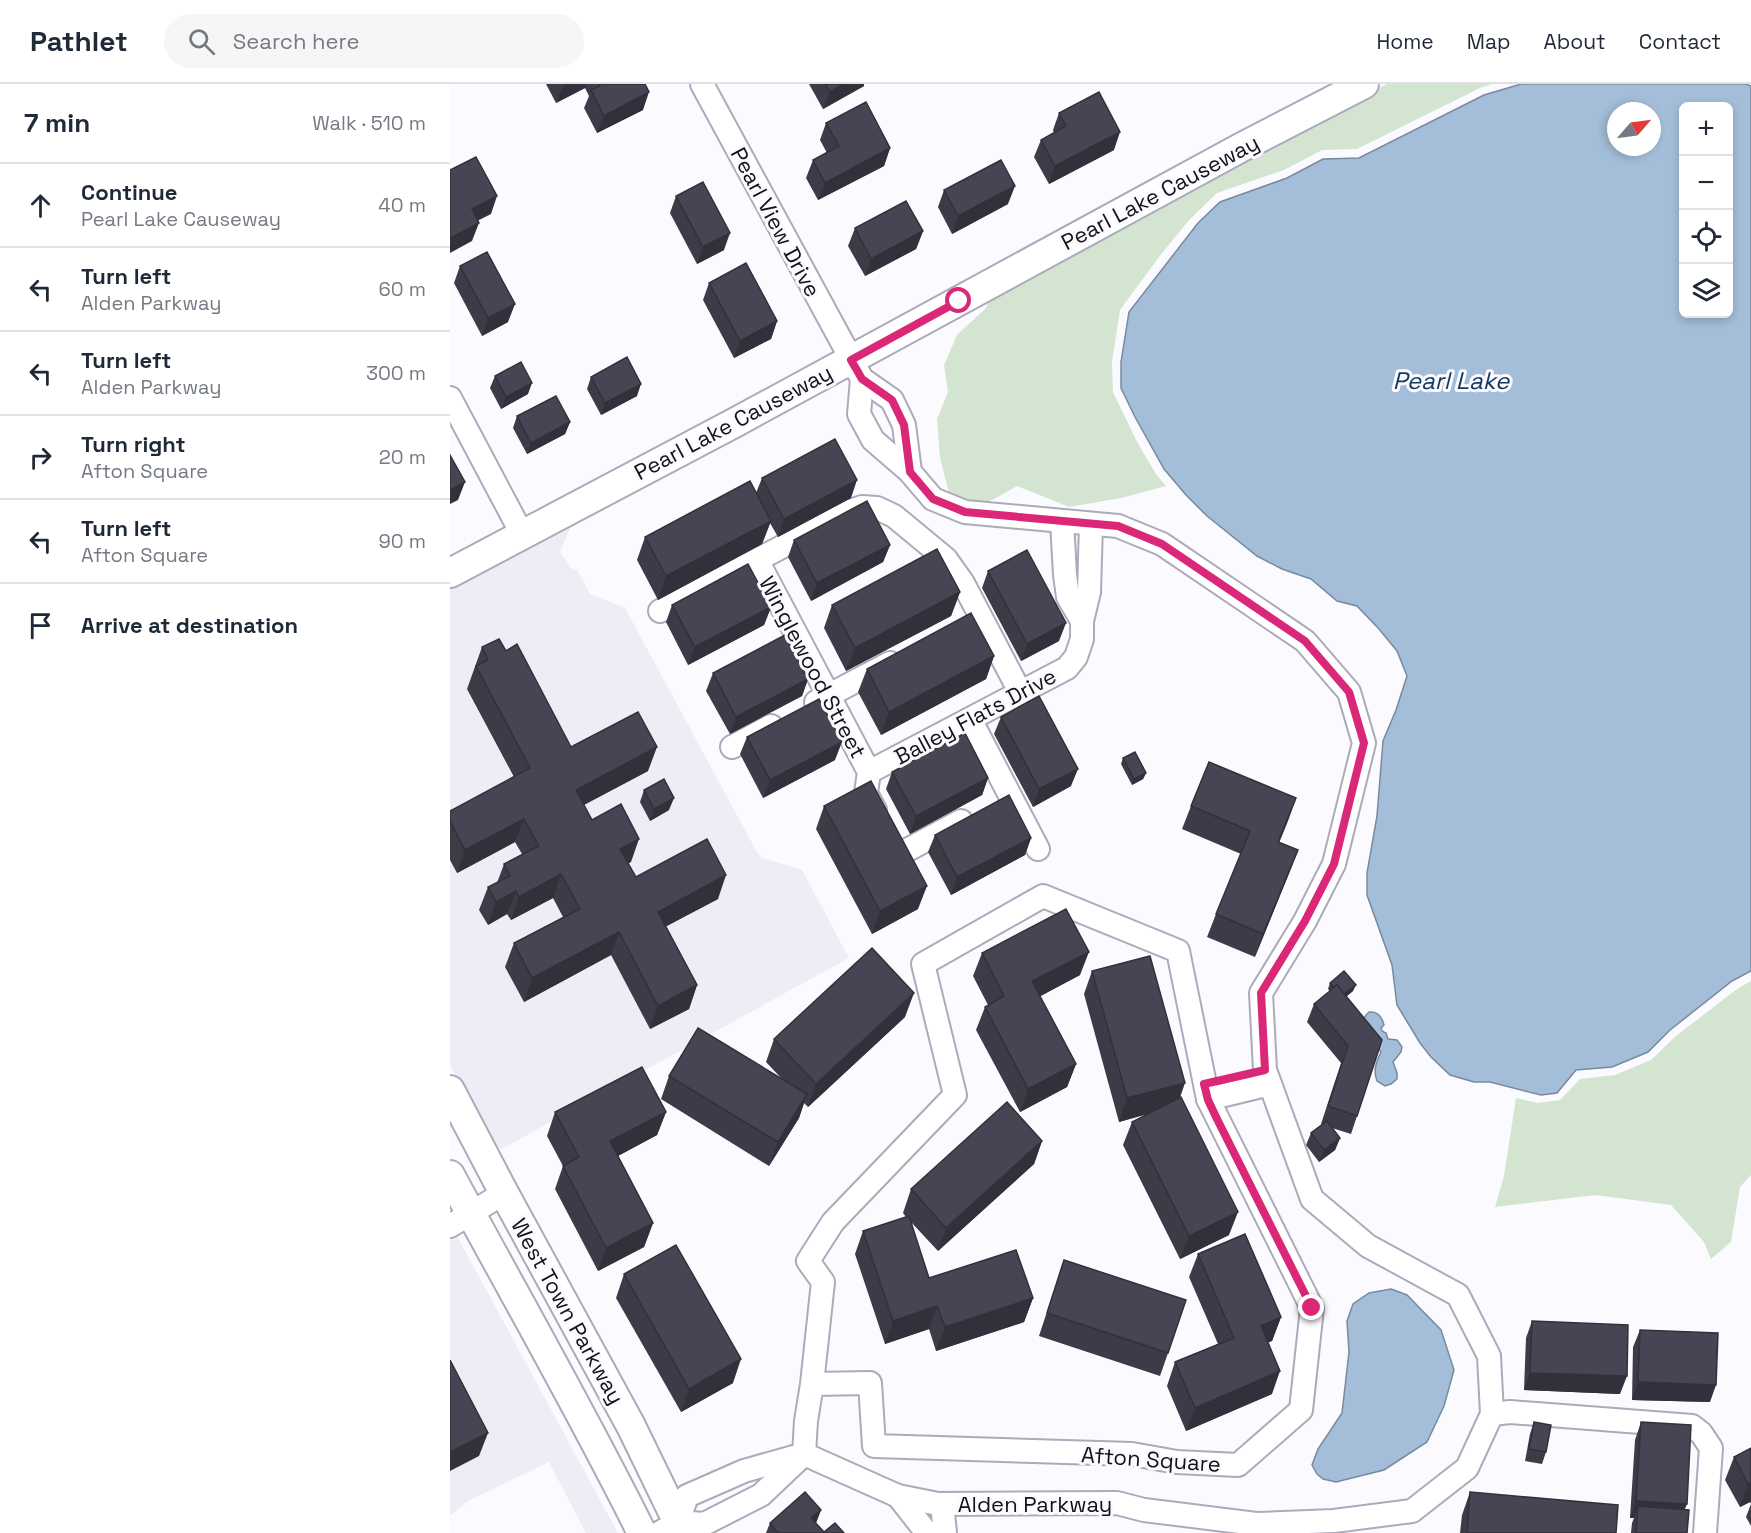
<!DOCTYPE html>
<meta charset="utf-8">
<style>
body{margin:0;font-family:"Space Grotesk",sans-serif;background:#f6f6f7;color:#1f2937}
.controls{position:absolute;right:18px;top:18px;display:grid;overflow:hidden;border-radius:9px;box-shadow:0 3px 9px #0003}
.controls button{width:54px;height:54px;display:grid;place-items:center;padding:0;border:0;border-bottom:2px solid #e0e1e3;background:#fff;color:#1f2937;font:30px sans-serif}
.compass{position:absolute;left:1157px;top:18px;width:54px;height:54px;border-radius:50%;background:#fff;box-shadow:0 3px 9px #0003;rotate:62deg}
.stop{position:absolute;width:18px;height:18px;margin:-14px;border:4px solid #db2777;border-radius:50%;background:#fff}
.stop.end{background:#db2777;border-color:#fff;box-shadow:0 2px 6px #0008}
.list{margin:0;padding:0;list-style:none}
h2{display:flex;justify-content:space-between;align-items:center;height:78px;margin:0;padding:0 24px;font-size:26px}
h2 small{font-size:20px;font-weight:400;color:#747a83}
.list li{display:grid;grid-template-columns:39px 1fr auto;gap:18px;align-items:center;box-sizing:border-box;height:84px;padding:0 24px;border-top:2px solid #e0e1e3}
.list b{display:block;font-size:22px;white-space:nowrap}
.list p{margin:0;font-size:20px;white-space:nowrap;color:#747a83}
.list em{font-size:20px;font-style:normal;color:#747a83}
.icon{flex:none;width:33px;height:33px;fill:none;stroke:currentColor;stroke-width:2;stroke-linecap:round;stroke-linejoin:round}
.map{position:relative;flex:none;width:1301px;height:1449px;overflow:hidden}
header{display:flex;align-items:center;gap:36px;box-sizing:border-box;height:84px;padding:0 30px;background:#fff;border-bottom:2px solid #e0e1e3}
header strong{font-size:28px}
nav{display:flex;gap:33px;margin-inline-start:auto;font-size:21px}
.search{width:420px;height:54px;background:#f6f6f7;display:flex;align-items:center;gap:15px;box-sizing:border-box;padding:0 21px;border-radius:33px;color:#747a83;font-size:22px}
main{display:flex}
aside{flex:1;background:#fff}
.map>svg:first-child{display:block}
</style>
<header>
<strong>Pathlet</strong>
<div class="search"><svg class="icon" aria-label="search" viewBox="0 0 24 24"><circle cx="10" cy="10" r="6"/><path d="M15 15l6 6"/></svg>Search here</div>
<nav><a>Home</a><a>Map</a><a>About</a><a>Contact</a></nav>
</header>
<main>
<aside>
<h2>7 min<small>Walk · 510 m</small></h2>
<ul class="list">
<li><svg class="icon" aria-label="ahead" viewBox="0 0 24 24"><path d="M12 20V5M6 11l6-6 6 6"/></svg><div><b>Continue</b><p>Pearl Lake Causeway</p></div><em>40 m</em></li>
<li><svg class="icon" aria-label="left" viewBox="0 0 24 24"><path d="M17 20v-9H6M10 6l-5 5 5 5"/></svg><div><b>Turn left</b><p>Alden Parkway</p></div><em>60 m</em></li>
<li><svg class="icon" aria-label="left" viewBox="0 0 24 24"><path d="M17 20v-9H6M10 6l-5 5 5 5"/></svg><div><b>Turn left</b><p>Alden Parkway</p></div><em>300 m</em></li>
<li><svg class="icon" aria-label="right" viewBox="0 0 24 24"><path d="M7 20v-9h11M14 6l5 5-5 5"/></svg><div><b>Turn right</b><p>Afton Square</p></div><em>20 m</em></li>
<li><svg class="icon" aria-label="left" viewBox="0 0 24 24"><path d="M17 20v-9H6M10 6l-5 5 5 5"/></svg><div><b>Turn left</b><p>Afton Square</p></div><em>90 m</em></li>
<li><svg class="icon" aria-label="arrive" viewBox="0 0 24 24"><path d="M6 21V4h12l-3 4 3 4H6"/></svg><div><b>Arrive at destination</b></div></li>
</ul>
</aside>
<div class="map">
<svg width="1301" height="1449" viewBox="0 0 1301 1449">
<rect width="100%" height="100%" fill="#fbfafe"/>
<g fill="#eeedf6">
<polygon points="122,440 110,468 121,484 127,486 140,510 175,524 308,770 313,774 352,786 399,874 46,1068 0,981 0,500"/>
<polygon points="6,1150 168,1449 136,1449 99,1378 18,1417 0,1432 0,1154"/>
</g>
<g fill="#d3e5d0">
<path d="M937 0H1042L1030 4 907 65 872 66 834 86 767 109 740 135 709 173 670 226 662 278 663 308 687 358 706 390 716 402 671 414 619 423 567 402C535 420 535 425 499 409L490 374 487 335 498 308 494 281 507 251 535 225 544 209 703 123Z"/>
<polygon points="1301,897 1301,1091 1290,1103 1281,1158 1261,1175 1254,1158 1221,1121 1145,1111 1045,1123 1054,1092 1066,1014 1088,1019 1110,1016 1130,995 1165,991 1201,976 1226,952 1287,905"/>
</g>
<g fill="#a4bdd8" stroke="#788a9e" stroke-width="1.5" fill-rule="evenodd">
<path d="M1071 0H1296L1301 2V887L1282 897 1220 946 1198 968 1162 983 1126 986 1107 1009 1091 1011 1040 998H1024L1000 991 981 973 970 959 947 921 942 881 917 811V789L927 732 933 657 946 626 957 592 947 567 929 545 907 522 887 517 861 495 832 485 807 472 757 432 736 411 714 385 685 333 671 304V278L679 228 748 139 770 118 837 94 873 75 909 74 1034 11ZM1234 22H1278V230H1234ZM1166 27H1202V63H1166Z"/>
<path d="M919 928C928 927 932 933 934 941L931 944 932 947 936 949 938 955 947 956 952 963 951 968 943 978 947 989V995L941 1000 935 1002 927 997C923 987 926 978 931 968 924 957 904 940 919 928Z"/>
<polygon points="941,1205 957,1211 991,1246 1004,1286 994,1322 977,1358 934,1386 886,1398 873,1395 867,1390 862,1381 868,1365 892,1329 899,1268 897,1237 903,1220 919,1209"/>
</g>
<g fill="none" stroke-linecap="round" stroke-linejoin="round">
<defs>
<g id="minor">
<polyline points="252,0 412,295 442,316 454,341 460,388"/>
<polyline points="0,314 72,450"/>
<polyline points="612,437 615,491 618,513 632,537"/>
<polyline points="307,476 419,688 416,709 425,726"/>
<polyline points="210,527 400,427 412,423 427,424 444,432 496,475 513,499 570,608"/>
<polyline points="366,618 440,579"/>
<polyline points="520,635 588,765"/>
<polyline points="282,663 321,642"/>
<polyline points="419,688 617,584 626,573 632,555 632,537 639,508 641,440"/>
<polyline points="448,771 511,737"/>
<polyline points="758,1015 820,1000"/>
<polyline points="0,1142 54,1109"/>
<polyline points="1042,1330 1060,1328 1242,1342 1251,1349 1261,1364 1255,1449"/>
<polyline points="354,1370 356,1337 362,1300 373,1198 358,1177 383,1138 505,1011 473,880 593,812 728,867 758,1015 862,1224 851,1326 788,1381 727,1378 682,1370 424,1362 420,1299 362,1300"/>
<polyline points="448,1412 477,1449"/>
<polyline points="492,1420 495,1449"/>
<polyline points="228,1438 237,1412 294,1387 354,1370 448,1412 488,1420 667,1419 694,1426 806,1440 884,1437 962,1427 1017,1384 1042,1330 1039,1272 1008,1211 918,1162 862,1115 815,986 811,909 855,837 884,780 914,659 899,608 855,557 712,460 668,442 515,428 483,415 460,388 423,356 409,330 412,295"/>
<polyline points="209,1449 228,1438 254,1440 311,1411 351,1373"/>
</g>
<g id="tertiary">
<polyline points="0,489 286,338 792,63 914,0"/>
<polyline points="0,1006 54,1109 181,1342 233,1449"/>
<path d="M0 1091C64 1210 132 1328 192 1449"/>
</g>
</defs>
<use href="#minor" stroke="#acaabb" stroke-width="26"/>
<use href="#tertiary" stroke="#acaabb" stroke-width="32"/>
<use href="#minor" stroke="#fff" stroke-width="22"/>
<use href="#tertiary" stroke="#fff" stroke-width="28"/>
</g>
<g fill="#3d3b47">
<polygon points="96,0 195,0 193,26 147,49 134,24 139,12 135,4 106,19"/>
<polygon points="359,0 414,0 414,2 373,25"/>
<polygon points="609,29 664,66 599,100 584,73 591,56 604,49 603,46"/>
<polygon points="376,39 440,64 434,82 368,116 356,94 363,76 377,69 370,56"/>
<polygon points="494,106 558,120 502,150 488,123"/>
<polygon points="226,112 274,166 247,180 220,129"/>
<polygon points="405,144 473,147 466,165 415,192 398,162"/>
<polygon points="10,182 58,238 32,252 4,199"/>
<polygon points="259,199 327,237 321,255 284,274 253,216"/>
<polygon points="45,292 78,310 51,325 40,304"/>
<polygon points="141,293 187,312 151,331 137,305"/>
<polygon points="67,332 120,338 115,350 77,370 63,344"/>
<polygon points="312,394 401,414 328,453 320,439 312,460 208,516 187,476 195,453 306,409"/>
<polygon points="344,456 440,461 433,478 361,517 338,473"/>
<polygon points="538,487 609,557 571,577 532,504"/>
<polygon points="510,508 501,532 396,587 374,544 382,521"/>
<polygon points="222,521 321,523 314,541 238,581 216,538"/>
<polygon points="32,563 56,567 121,663 198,687 134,721 142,736 181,778 178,779 186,793 268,815 216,842 247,901 239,925 200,945 161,871 74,918 55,883 64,859 113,833 103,814 61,836 57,830 38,841 29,826 38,803 47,799 54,780 72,770 65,758 7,789 0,776 0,727 64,693 17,605"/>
<polygon points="544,572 536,595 431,651 408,608 417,585"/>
<polygon points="263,589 358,595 352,612 280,650 256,607"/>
<polygon points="551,633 621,702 583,723 544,650"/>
<polygon points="297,653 385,676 313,714 290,670"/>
<polygon points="673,674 696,689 693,695 682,701 671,680"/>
<polygon points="442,688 538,694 532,711 460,750 436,705"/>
<polygon points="194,706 219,726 200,737 190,718"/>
<polygon points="846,714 829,758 848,766 839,789 805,873 757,853 766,830 791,770 732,745 741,722"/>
<polygon points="374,722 468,825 422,850 366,745"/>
<polygon points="485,751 581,754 575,771 501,811 478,768"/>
<polygon points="532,869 630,891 590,912 626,980 617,1003 570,1028 526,946 535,923 538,921 523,892"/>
<polygon points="642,887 729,1014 779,1151 730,1175 673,1061 682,1038 699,1029 669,1038 634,910"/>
<polygon points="880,899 903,907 896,912 907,1032 901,1050 882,1044 890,1054 885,1066 869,1078 856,1061 861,1049 872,1040 871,1040 891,979 857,938 864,920 880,907 878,905"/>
<polygon points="455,933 358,1023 354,1019 349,1034 319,1082 211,1015 219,992 332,995 316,978 324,955"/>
<polygon points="105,1028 216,1028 207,1051 168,1072 203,1139 194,1163 148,1187 105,1105 113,1082 97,1052"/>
<polygon points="592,1057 584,1080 488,1167 460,1137 479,1194 583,1214 574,1238 486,1267 479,1245 435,1260 405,1170 413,1147 456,1133 453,1129 461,1105"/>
<polygon points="748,1170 831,1233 822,1257 818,1258 822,1310 736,1347 717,1302 725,1278 768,1260 739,1193"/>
<polygon points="614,1176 718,1269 710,1292 589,1252"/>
<polygon points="174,1190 283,1299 231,1328 166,1214"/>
<polygon points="1082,1237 1170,1310 1074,1306 1076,1254"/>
<polygon points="1190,1246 1260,1318 1182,1316 1183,1263"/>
<polygon points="1084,1338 1096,1368 1092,1380 1075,1377 1080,1350"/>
<polygon points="1191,1338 1235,1425 1237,1449 1181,1449 1182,1439 1184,1434 1180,1434 1185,1356"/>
<polygon points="1301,1364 1301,1442 1296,1433 1301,1420 1300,1418 1290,1423 1275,1396 1284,1373"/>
<polygon points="1020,1408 1166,1449 1010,1449 1012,1431"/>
<polygon points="371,1426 366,1439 374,1448 394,1449 316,1449 320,1439"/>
</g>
<g fill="#32303a">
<polygon points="116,0 137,0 135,4 106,19 113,2"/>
<polygon points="393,0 414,0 414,2 373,25 380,8"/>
<polygon points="199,8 193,26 147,49 154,32"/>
<polygon points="670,48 664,66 599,100 605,82"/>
<polygon points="440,64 434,82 368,116 375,99"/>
<polygon points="565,102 558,120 502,150 508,132"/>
<polygon points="47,112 41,130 15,143 22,125"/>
<polygon points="29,139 22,157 0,169 0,154"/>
<polygon points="473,147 466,165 415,192 421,175"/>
<polygon points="280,149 274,166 247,180 253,163"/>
<polygon points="65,220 58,238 32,252 38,234"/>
<polygon points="327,237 321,255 284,274 290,257"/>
<polygon points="82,299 78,310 51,325 56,313"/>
<polygon points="191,300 187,312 151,331 155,319"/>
<polygon points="120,338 115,350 77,370 81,359"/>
<polygon points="407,396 401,414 328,453 334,435"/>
<polygon points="15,398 8,416 0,420 0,406"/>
<polygon points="321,437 312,460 208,516 216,492"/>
<polygon points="440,461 433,478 361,517 367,499"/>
<polygon points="510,508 501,532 396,587 405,564"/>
<polygon points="321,523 314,541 238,581 245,563"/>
<polygon points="616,539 609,557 571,577 577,560"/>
<polygon points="544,572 536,595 431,651 439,628"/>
<polygon points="358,595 352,612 280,650 286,633"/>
<polygon points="392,658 385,676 313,714 320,696"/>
<polygon points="207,663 198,687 118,729 126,706"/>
<polygon points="628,685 621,702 583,723 589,705"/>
<polygon points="696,689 693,695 682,701 684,695"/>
<polygon points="538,694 532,711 460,750 466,732"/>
<polygon points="224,714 219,726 200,737 204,725"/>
<polygon points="846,714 838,737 820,781 828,758"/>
<polygon points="74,735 65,758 7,789 15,766"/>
<polygon points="581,754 575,771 501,811 507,793"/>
<polygon points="189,755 181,778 162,788 170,765"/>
<polygon points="848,766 839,789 805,873 813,850"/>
<polygon points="111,790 103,814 61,836 69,813"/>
<polygon points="276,791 268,815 200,851 208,828"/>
<polygon points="477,802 468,825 422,850 430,827"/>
<polygon points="66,807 57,830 38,841 46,818"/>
<polygon points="169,848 161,871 74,918 82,894"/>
<polygon points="639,868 630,891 574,921 582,897"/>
<polygon points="247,901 239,925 200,945 208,922"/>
<polygon points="906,901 903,907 889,919 891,913"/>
<polygon points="464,909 455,933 358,1023 366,1000"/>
<polygon points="626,980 617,1003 570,1028 578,1005"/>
<polygon points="735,999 727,1022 669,1038 677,1014"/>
<polygon points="357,1010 349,1034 319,1082 328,1058"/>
<polygon points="216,1028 207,1051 151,1081 160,1057"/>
<polygon points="890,1054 885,1066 869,1078 874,1066"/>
<polygon points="592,1057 584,1080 488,1167 496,1144"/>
<polygon points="788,1128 779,1151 730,1175 739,1152"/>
<polygon points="203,1139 194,1163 148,1187 156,1164"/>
<polygon points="583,1214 574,1238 486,1267 495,1243"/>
<polygon points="487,1222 479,1245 435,1260 443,1237"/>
<polygon points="831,1233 822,1257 802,1265 811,1242"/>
<polygon points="291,1275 283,1299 231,1328 239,1305"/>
<polygon points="830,1287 822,1310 736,1347 745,1324"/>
<polygon points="1080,1289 1177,1292 1170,1310 1074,1306"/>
<polygon points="1188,1298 1266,1301 1260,1318 1182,1316"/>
<polygon points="38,1349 29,1372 0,1387 0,1368"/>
<polygon points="1301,1398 1301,1414 1300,1418 1290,1423 1298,1400"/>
<polygon points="1186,1417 1237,1420 1230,1437 1188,1422 1184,1434 1180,1434"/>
<polygon points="371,1426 362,1449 361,1434"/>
</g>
<g fill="#474553" stroke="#32303a" stroke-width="1.5">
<polygon points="149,0 195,0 199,8 154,32 141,6 150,2"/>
<polygon points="375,0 393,0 380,8"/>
<polygon points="649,8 670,48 605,82 591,56 616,42 609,29"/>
<polygon points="416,18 440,64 375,99 363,76 389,62 376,39"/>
<polygon points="26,73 47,112 22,125 29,139 0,154 0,86"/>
<polygon points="551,76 565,102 508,132 494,106"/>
<polygon points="253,98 280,149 253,163 226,112"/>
<polygon points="456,117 473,147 421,175 405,144"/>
<polygon points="37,168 65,220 38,234 10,182"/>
<polygon points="296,179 327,237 290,257 259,199"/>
<polygon points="177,273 191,300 155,319 141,293"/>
<polygon points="71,278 82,299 56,313 45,292"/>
<polygon points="106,312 120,338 81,359 67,332"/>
<polygon points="385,355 407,396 334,435 312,394"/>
<polygon points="0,371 15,398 0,406"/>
<polygon points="300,397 321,437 216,492 195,453"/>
<polygon points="417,417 440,461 367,499 344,456"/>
<polygon points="487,465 510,508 405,564 382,521"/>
<polygon points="577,466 616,539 577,560 538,487"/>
<polygon points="298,480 321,523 245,563 222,521"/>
<polygon points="521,529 544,572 439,628 417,585"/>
<polygon points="335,551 358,595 286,633 263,589"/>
<polygon points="49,555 56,567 67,560 121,663 188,628 207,663 126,706 142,736 171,720 189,755 170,765 186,793 257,755 276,791 208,828 247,901 208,922 169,848 82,894 64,859 130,825 111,790 69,813 66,807 46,818 38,803 60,792 54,780 89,762 74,735 15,766 0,737 0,727 80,684 26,582 38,576 32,563"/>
<polygon points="589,612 628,685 589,705 551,633"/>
<polygon points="369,615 392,658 320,696 297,653"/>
<polygon points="515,649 538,694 466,732 442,688"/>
<polygon points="685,668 696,689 684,695 673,674"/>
<polygon points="759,678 846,714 828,758 848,766 813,850 766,830 800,747 741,722"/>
<polygon points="214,695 224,714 204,725 194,706"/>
<polygon points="421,697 477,802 430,827 374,722"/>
<polygon points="559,711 581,754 507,793 485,751"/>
<polygon points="616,825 639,868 582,897 626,980 578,1005 535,923 554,912 532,869"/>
<polygon points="422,864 464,909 366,1000 324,955"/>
<polygon points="700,872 735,999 677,1014 642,887"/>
<polygon points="894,887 906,901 894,910 887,901 884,904 880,899"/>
<polygon points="887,901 932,956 907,1032 878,1022 898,962 864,920"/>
<polygon points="248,944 357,1010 328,1058 219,992"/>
<polygon points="192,983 216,1028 160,1057 203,1139 156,1164 113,1082 129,1073 105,1028"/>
<polygon points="731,1013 788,1128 739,1152 682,1038"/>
<polygon points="557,1018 592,1057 496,1144 461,1105"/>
<polygon points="877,1037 890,1054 874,1066 861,1049"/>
<polygon points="459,1132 479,1194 566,1166 583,1214 495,1243 487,1222 443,1237 413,1147"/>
<polygon points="795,1150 831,1233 811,1242 830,1287 745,1324 725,1278 784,1254 748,1170"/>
<polygon points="226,1161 291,1275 239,1305 174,1190"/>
<polygon points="614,1176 736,1216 718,1269 597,1229"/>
<polygon points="1082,1237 1178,1241 1177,1292 1080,1289"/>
<polygon points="1190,1246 1268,1249 1266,1301 1188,1298"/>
<polygon points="0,1276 38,1349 0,1368"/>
<polygon points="1084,1338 1101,1341 1096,1368 1079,1365"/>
<polygon points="1191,1338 1241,1341 1237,1420 1186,1417"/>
<polygon points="1301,1364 1301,1398 1298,1400 1284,1373"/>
<polygon points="355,1408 371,1426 361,1434 374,1448 385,1439 394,1449 328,1449 320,1439"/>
<polygon points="1020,1408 1168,1421 1166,1449 1017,1449"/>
<polygon points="1188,1422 1239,1426 1237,1449 1186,1449"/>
</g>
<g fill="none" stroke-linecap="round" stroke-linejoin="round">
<polyline stroke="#db2777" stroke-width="8" points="509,217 401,276 412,295 442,316 454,341 460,388 483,415 515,428 668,442 712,460 855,557 899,608 914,659 884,780 855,837 811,909 815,986 754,1000 758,1016 767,1035 862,1224"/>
</g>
<g text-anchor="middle" stroke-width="6" stroke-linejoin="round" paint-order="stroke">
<g font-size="22" fill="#131218" stroke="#fbfafe">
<text transform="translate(710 108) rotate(-28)" y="8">Pearl Lake Causeway</text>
<text transform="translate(326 138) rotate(62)" y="8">Pearl View Drive</text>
<text transform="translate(283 338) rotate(-28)" y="8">Pearl Lake Causeway</text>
<text transform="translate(363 583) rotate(62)" y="8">Winglewood Street</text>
<text transform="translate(525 632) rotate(-28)" y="8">Balley Flats Drive</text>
<text transform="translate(118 1227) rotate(61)" y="8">West Town Parkway</text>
<text transform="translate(701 1375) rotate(4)" y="8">Afton Square</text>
<text x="585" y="1428">Alden Parkway</text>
</g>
<g font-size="24" font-style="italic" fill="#13385e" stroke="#fbfafe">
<text x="1001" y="305">Pearl Lake</text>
</g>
</g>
</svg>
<div class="controls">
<button>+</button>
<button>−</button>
<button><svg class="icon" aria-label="locate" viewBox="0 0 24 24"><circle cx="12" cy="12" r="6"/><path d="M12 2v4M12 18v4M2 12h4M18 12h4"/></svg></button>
<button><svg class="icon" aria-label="layers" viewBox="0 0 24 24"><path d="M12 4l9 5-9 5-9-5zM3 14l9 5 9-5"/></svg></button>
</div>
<svg class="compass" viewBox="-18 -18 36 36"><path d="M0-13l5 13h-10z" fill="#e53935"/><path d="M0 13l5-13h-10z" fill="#747a83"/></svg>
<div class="stop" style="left:509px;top:217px"></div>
<div class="stop end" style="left:862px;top:1224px"></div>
</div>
</main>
